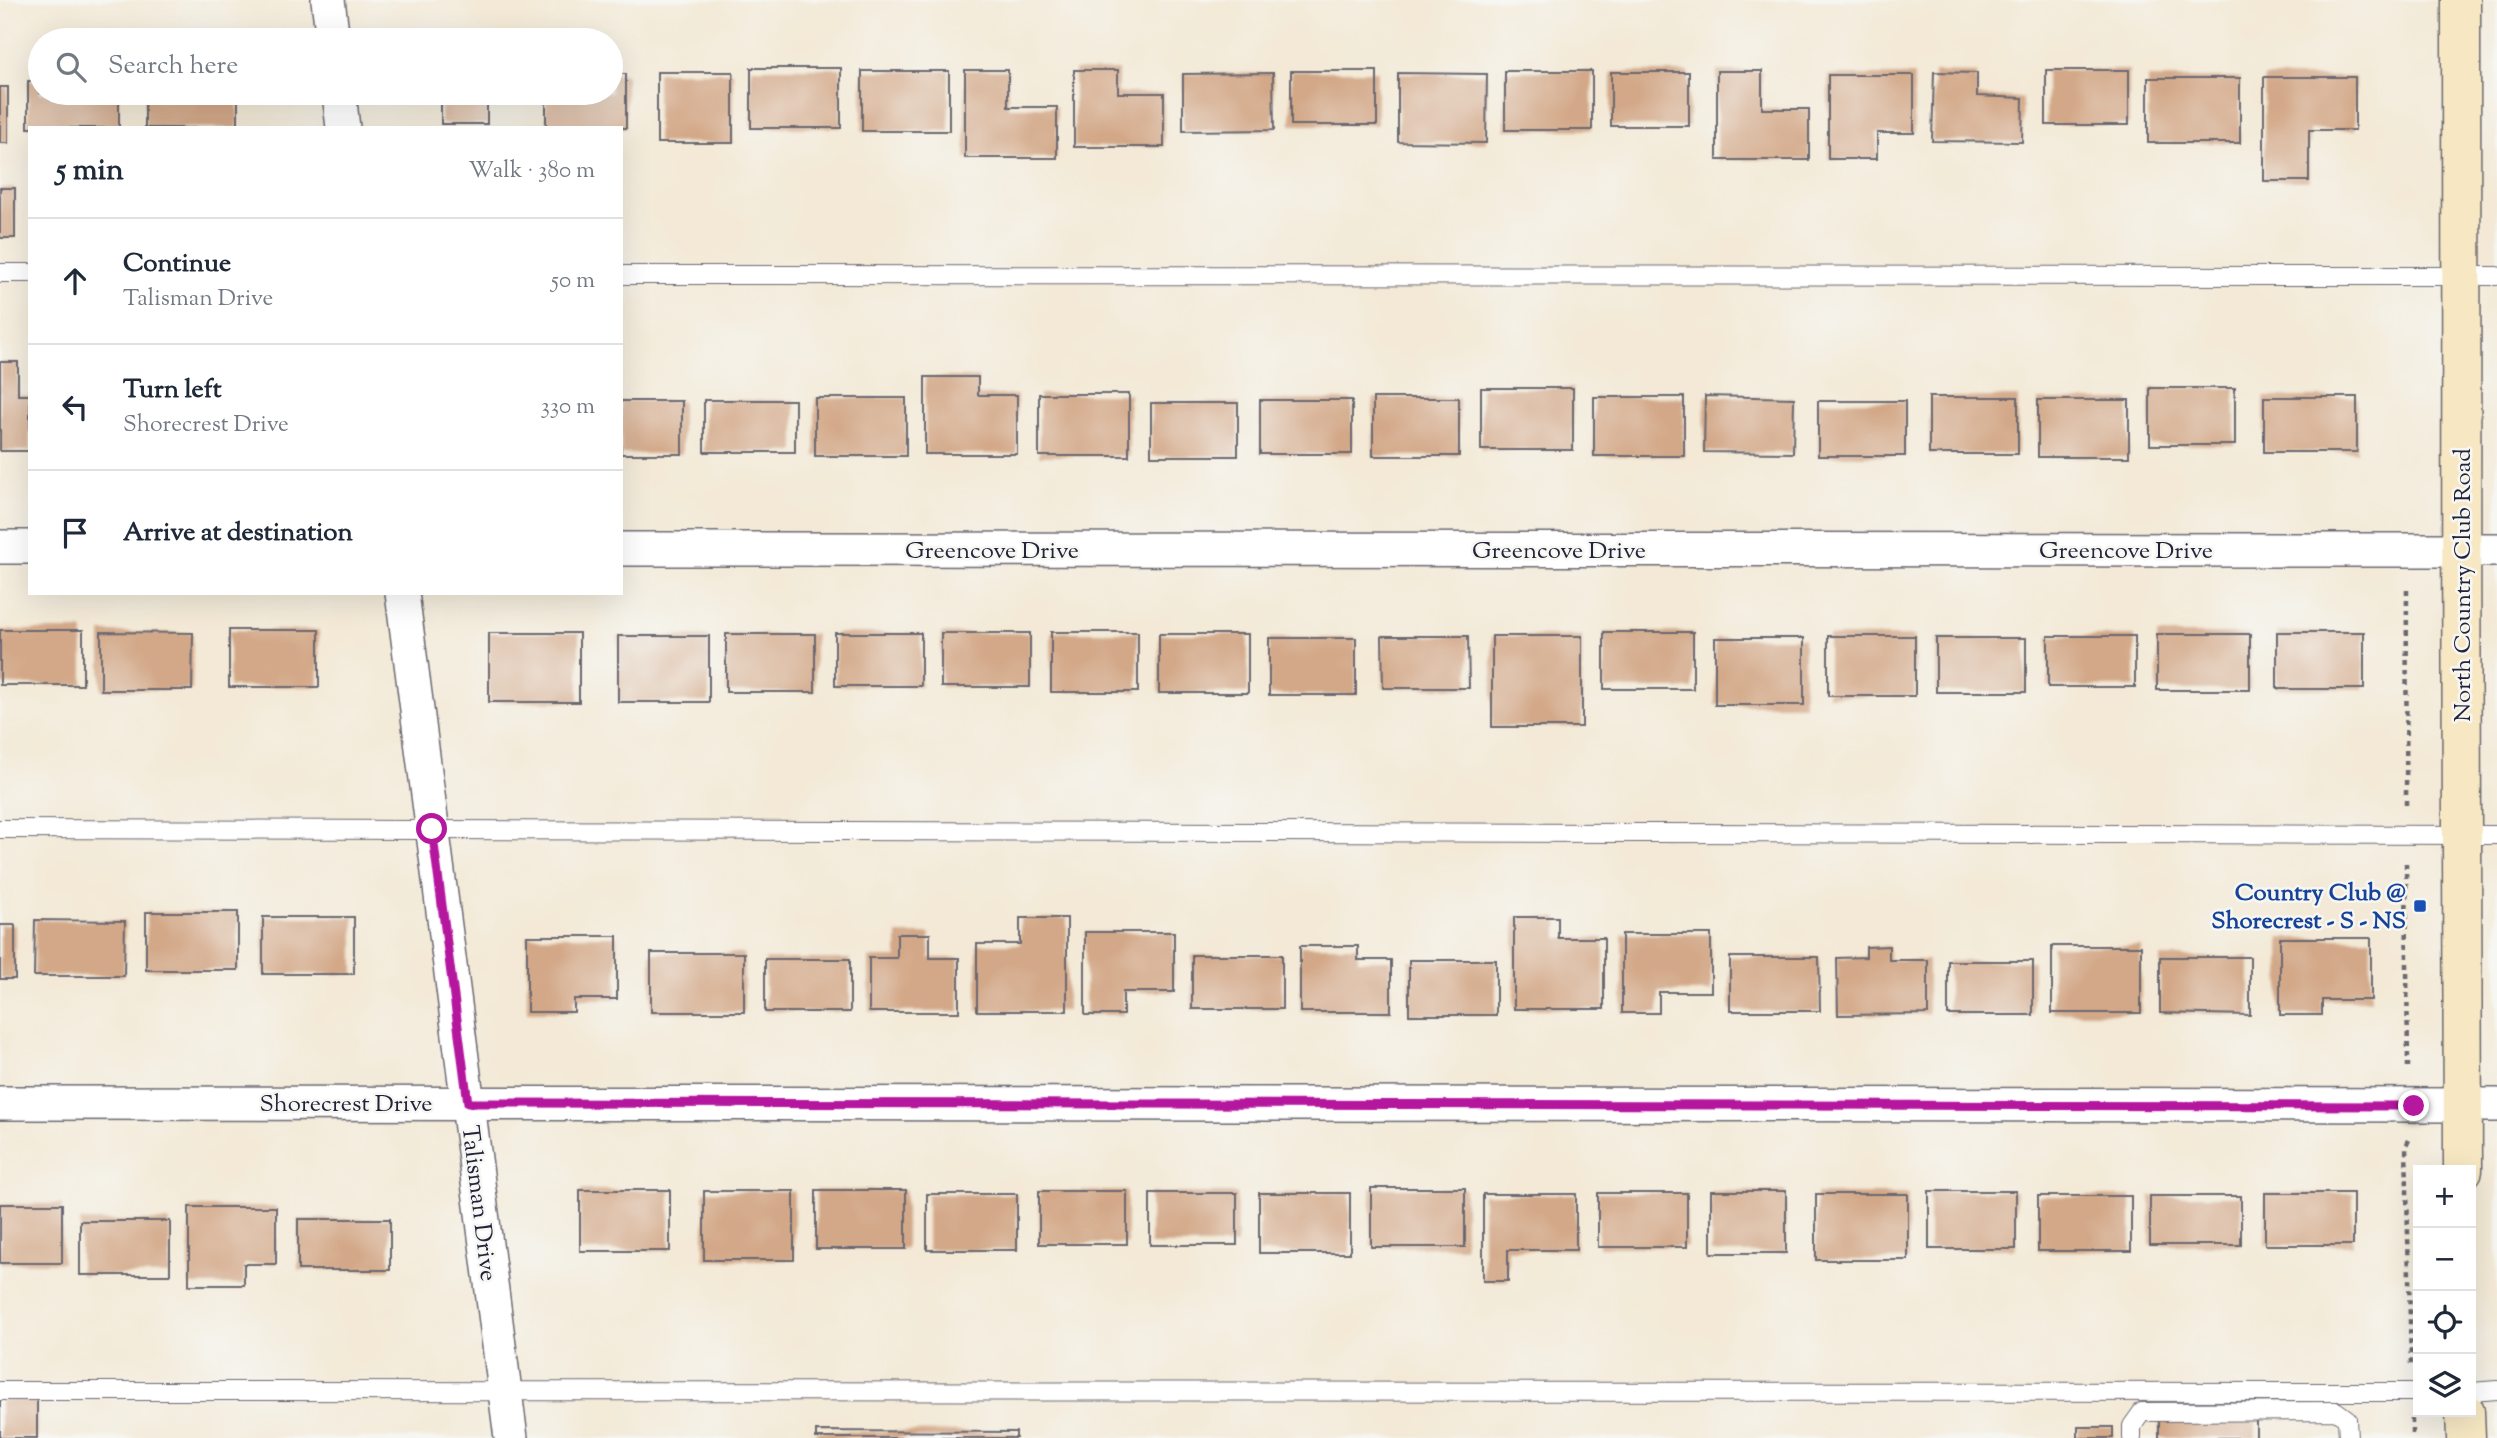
<!DOCTYPE html>
<meta charset="utf-8">
<style>
body{margin:0;font-family:"Sorts Mill Goudy",serif;background:#f2f2f3;color:#1f2937}
.controls{position:absolute;right:21px;bottom:21px;display:grid;overflow:hidden;border-radius:0px;box-shadow:0 7px 28px #0002}
.controls button{width:63px;height:63px;display:grid;place-items:center;padding:0;border:0;border-bottom:2px solid #e0e1e3;background:#fff;color:#1f2937;font:35px sans-serif}
.stop{position:absolute;width:21px;height:21px;margin:-16px;border:5px solid #b5179e;border-radius:50%;background:#fff}
.stop.end{background:#b5179e;border-color:#fff;box-shadow:0 2px 7px #0008}
.list{margin:0;padding:0;list-style:none}
h2{display:flex;justify-content:space-between;align-items:center;height:91px;margin:0;padding:0 28px;font-size:30px}
h2 small{font-size:23px;font-weight:400;color:#747a83}
.list li{display:grid;grid-template-columns:46px 1fr auto;gap:21px;align-items:center;box-sizing:border-box;height:126px;padding:0 28px;border-top:2px solid #e0e1e3}
.list b{display:block;font-size:26px;white-space:nowrap}
.list p{margin:0;font-size:23px;white-space:nowrap;color:#747a83}
.list em{font-size:23px;font-style:normal;color:#747a83}
.icon{flex:none;width:38px;height:38px;fill:none;stroke:currentColor;stroke-width:2;stroke-linecap:round;stroke-linejoin:round}
.map{position:relative;flex:none;width:2497px;height:1438px;overflow:hidden}
.search{position:absolute;background:#fff;box-shadow:0 7px 28px #0002;left:28px;top:28px;width:595px;height:77px;display:flex;align-items:center;gap:18px;box-sizing:border-box;padding:0 24px;border-radius:38px;color:#747a83;font-size:26px}
.panel{position:absolute;background:#fff;box-shadow:0 7px 28px #0002;left:28px;top:126px;width:595px;height:469px;border-radius:0px}
.map>svg:first-child{display:block}
</style>
<div class="map">
<svg width="2497" height="1438" viewBox="0 0 2497 1438">
<rect width="100%" height="100%" fill="#f6f6f2"/>
<filter id="ink" filterUnits="userSpaceOnUse"><feTurbulence type="fractalNoise" baseFrequency=".0143" numOctaves="2"/><feDisplacementMap in="SourceGraphic" scale="14" xChannelSelector="R" yChannelSelector="G"/><feConvolveMatrix kernelMatrix="1 2 1 2 8 2 1 2 1" color-interpolation-filters="sRGB"/></filter>
<filter id="wash" filterUnits="userSpaceOnUse"><feTurbulence type="fractalNoise" baseFrequency=".00686" numOctaves="4" result="noise"/><feDisplacementMap in="SourceGraphic" scale="28" xChannelSelector="R" yChannelSelector="G"/><feGaussianBlur stdDeviation="1.57" result="paint"/><feColorMatrix in="noise" values="0 0 0 0 0 0 0 0 0 0 0 0 0 0 0 0 0 1.4 0 .05"/><feComposite in="paint" operator="in"/></filter>
<g filter="url(#wash)">
<rect width="100%" height="100%" fill="#f3e9d6"/>
<g id="blocks">
<g fill="#d3a888">
<rect x="751" y="68" width="90" height="60"/>
<polygon points="965,70 1008,70 1008,107 1057,107 1057,158 965,158"/>
<polygon points="1074,70 1118,70 1118,93 1164,93 1164,147 1074,147"/>
<rect x="2046" y="70" width="83" height="55"/>
<rect x="862" y="71" width="87" height="60"/>
<rect x="1291" y="71" width="86" height="54"/>
<rect x="1505" y="71" width="87" height="59"/>
<polygon points="1717,71 1762,71 1762,109 1809,109 1809,160 1717,160"/>
<rect x="657" y="72" width="76" height="71"/>
<rect x="1611" y="72" width="78" height="54"/>
<polygon points="1934,72 1977,73 1977,96 2023,98 2022,142 1932,141"/>
<polygon points="1273,73 1274,130 1183,131 1183,74"/>
<polygon points="1398,73 1487,74 1486,143 1398,142"/>
<polygon points="611,74 626,74 626,128 546,128 546,93 611,93"/>
<polygon points="1828,75 1914,75 1914,133 1877,133 1877,159 1828,159"/>
<polygon points="2264,77 2355,77 2355,130 2309,130 2309,181 2264,181"/>
<rect x="2148" y="78" width="92" height="65"/>
<polygon points="28,81 40,81 40,93 119,93 119,128 28,128"/>
<rect x="0" y="87" width="8" height="56"/>
<rect x="145" y="93" width="93" height="35"/>
<rect x="441" y="93" width="46" height="31"/>
<rect x="0" y="188" width="15" height="50"/>
<polygon points="0,362 18,362 18,395 30,395 30,451 0,451"/>
<polygon points="925,377 978,377 978,395 1017,395 1017,454 925,454"/>
<rect x="1481" y="388" width="92" height="62"/>
<rect x="2150" y="388" width="85" height="57"/>
<rect x="1039" y="394" width="90" height="62"/>
<polygon points="1705,396 1794,398 1793,453 1704,452"/>
<rect x="1594" y="397" width="90" height="59"/>
<rect x="1929" y="397" width="89" height="57"/>
<rect x="2264" y="397" width="93" height="55"/>
<rect x="815" y="398" width="91" height="58"/>
<rect x="1373" y="398" width="86" height="58"/>
<rect x="704" y="400" width="91" height="52"/>
<rect x="1260" y="400" width="92" height="54"/>
<rect x="2038" y="400" width="91" height="57"/>
<rect x="621" y="401" width="61" height="53"/>
<rect x="1818" y="401" width="87" height="55"/>
<rect x="1151" y="403" width="87" height="53"/>
<rect x="0" y="630" width="83" height="55"/>
<rect x="229" y="630" width="90" height="57"/>
<polygon points="101,632 193,633 192,690 101,690"/>
<rect x="1051" y="632" width="87" height="60"/>
<rect x="1604" y="632" width="89" height="57"/>
<rect x="2277" y="632" width="87" height="57"/>
<rect x="489" y="633" width="90" height="69"/>
<rect x="835" y="633" width="86" height="53"/>
<rect x="941" y="633" width="89" height="54"/>
<rect x="726" y="634" width="89" height="58"/>
<rect x="1159" y="634" width="89" height="59"/>
<rect x="2157" y="634" width="93" height="56"/>
<rect x="618" y="636" width="91" height="66"/>
<polygon points="1382,636 1468,636 1469,688 1383,688"/>
<rect x="1492" y="636" width="90" height="91"/>
<rect x="1828" y="636" width="87" height="60"/>
<rect x="2048" y="636" width="87" height="51"/>
<rect x="1269" y="638" width="87" height="57"/>
<rect x="1715" y="638" width="89" height="67"/>
<rect x="1936" y="638" width="90" height="54"/>
<rect x="146" y="912" width="92" height="58"/>
<rect x="263" y="917" width="91" height="57"/>
<polygon points="1514,917 1558,917 1558,938 1604,938 1604,1009 1514,1009"/>
<polygon points="1020,918 1067,918 1067,1011 977,1011 977,944 1020,944"/>
<polygon points="35,920 125,921 124,976 34,976"/>
<rect x="0" y="925" width="15" height="54"/>
<polygon points="1085,932 1174,932 1174,992 1123,992 1123,1015 1085,1015"/>
<polygon points="897,934 930,934 930,958 959,958 959,1012 869,1012 869,958 897,958"/>
<polygon points="1622,934 1711,934 1711,992 1659,992 1659,1013 1622,1013"/>
<polygon points="527,936 617,936 617,999 574,999 574,1012 527,1012"/>
<polygon points="2280,938 2371,938 2371,1000 2322,1000 2322,1015 2280,1015"/>
<polygon points="1300,946 1358,946 1358,960 1391,960 1391,1012 1300,1012"/>
<polygon points="1889,946 1889,960 1928,960 1928,1014 1838,1015 1837,958 1866,957 1866,947"/>
<rect x="2052" y="946" width="89" height="67"/>
<rect x="651" y="953" width="93" height="59"/>
<rect x="1192" y="955" width="90" height="54"/>
<polygon points="1730,957 1819,957 1820,1011 1730,1011"/>
<polygon points="2160,957 2250,957 2250,1015 2160,1013"/>
<rect x="765" y="959" width="85" height="53"/>
<rect x="1409" y="960" width="87" height="55"/>
<rect x="1948" y="961" width="85" height="54"/>
<rect x="1371" y="1188" width="94" height="59"/>
<rect x="580" y="1190" width="90" height="61"/>
<rect x="816" y="1190" width="90" height="59"/>
<rect x="704" y="1191" width="90" height="69"/>
<rect x="1039" y="1191" width="88" height="53"/>
<rect x="1711" y="1191" width="75" height="62"/>
<rect x="1929" y="1191" width="87" height="58"/>
<rect x="1150" y="1193" width="87" height="52"/>
<rect x="1259" y="1193" width="91" height="60"/>
<rect x="1598" y="1193" width="89" height="54"/>
<rect x="2265" y="1193" width="88" height="52"/>
<rect x="927" y="1194" width="90" height="56"/>
<polygon points="1483,1194 1576,1194 1576,1250 1508,1250 1508,1281 1483,1281"/>
<rect x="1816" y="1194" width="92" height="66"/>
<rect x="2038" y="1196" width="93" height="55"/>
<rect x="2150" y="1196" width="91" height="49"/>
<rect x="0" y="1204" width="62" height="59"/>
<polygon points="189,1207 276,1207 276,1264 244,1264 244,1285 189,1285"/>
<rect x="298" y="1219" width="92" height="51"/>
<rect x="80" y="1221" width="90" height="54"/>
<rect x="0" y="1400" width="37" height="38"/>
<polygon points="2256,1415 2256,1438 2159,1438 2159,1416"/>
<rect x="2078" y="1427" width="35" height="11"/>
<polygon points="816,1431 1016,1432 1016,1438 816,1438"/>
</g>
</g>
</g>
<g filter="url(#ink)">
<use href="#blocks" fill-opacity="0" stroke="#6b6871" stroke-width="2"/>
<g fill="none" stroke-linecap="round" stroke-linejoin="round">
<defs>
<g id="service">
<polyline points="0,273 30,273"/>
<polyline points="621,275 2497,276"/>
<polyline points="0,829 2497,835"/>
<polyline points="0,1391 2418,1392"/>
<polyline points="2471,1392 2497,1390"/>
<polyline points="2132,1438 2132,1426 2142,1412 2336,1411 2347,1419 2348,1438"/>
</g>
<g id="minor">
<polyline points="328,0 333,40"/>
<polyline points="339,93 343,128"/>
<polyline points="0,547 30,547"/>
<polyline points="621,549 2497,550"/>
<polyline points="402,593 511,1438"/>
<polyline points="0,1103 2497,1105"/>
</g>
<g id="secondary">
<path d="M2461 0C2462 390 2460 780 2463 1170"/>
<polyline points="2465,1412 2466,1438"/>
</g>
</defs>
<use href="#service" stroke="#6b6871" stroke-width="20"/>
<use href="#minor" stroke="#6b6871" stroke-width="36"/>
<use href="#secondary" stroke="#6b6871" stroke-width="41"/>
<g stroke="#6b6871" stroke-width="4.5" stroke-dasharray="5 5" stroke-linecap="butt">
<polyline points="2406,805 2407,586"/>
<polyline points="2406,863 2408,1067"/>
<polyline points="2409,1140 2406,1146 2411,1365"/>
<polyline points="2412,1419 2412,1438"/>
</g>
<use href="#service" stroke="#fff" stroke-width="18"/>
<use href="#minor" stroke="#fff" stroke-width="33"/>
<use href="#secondary" stroke="#f7e8c3" stroke-width="38"/>
</g>
</g>
<g fill="none" stroke-linecap="round" stroke-linejoin="round" filter="url(#ink)">
<polyline stroke="#b5179e" stroke-width="9" points="432,829 468,1103 2414,1106"/>
</g>
<rect fill="#1a4fb4" stroke="#f6f6f2" stroke-width="2.5" x="2413" y="899" width="14" height="14" rx="3.5"/>
<g text-anchor="middle" stroke-width="5" stroke-linejoin="round" paint-order="stroke">
<g font-size="24" fill="#22223b" stroke="#f6f6f2">
<text x="992" y="558">Greencove Drive</text>
<text x="1559" y="558">Greencove Drive</text>
<text x="2126" y="558">Greencove Drive</text>
<text transform="translate(2462 585) rotate(-90)" y="8">North Country Club Road</text>
<text x="346" y="1111">Shorecrest Drive</text>
<text transform="translate(480 1203) rotate(83)" y="8">Talisman Drive</text>
</g>
<g font-size="24" font-weight="bold" fill="#164399" stroke="#f6f6f2" text-anchor="end">
<text x="2406" y="900">Country Club @<tspan x="2406" dy="28">Shorecrest - S - NS</tspan></text>
</g>
</g>
</svg>
<div class="controls">
<button>+</button>
<button>−</button>
<button><svg class="icon" aria-label="locate" viewBox="0 0 24 24"><circle cx="12" cy="12" r="6"/><path d="M12 2v4M12 18v4M2 12h4M18 12h4"/></svg></button>
<button><svg class="icon" aria-label="layers" viewBox="0 0 24 24"><path d="M12 4l9 5-9 5-9-5zM3 14l9 5 9-5"/></svg></button>
</div>
<div class="stop" style="left:432px;top:829px"></div>
<div class="stop end" style="left:2414px;top:1106px"></div>
<div class="search"><svg class="icon" aria-label="search" viewBox="0 0 24 24"><circle cx="10" cy="10" r="6"/><path d="M15 15l6 6"/></svg>Search here</div>
<section class="panel">
<h2>5 min<small>Walk · 380 m</small></h2>
<ul class="list">
<li><svg class="icon" aria-label="ahead" viewBox="0 0 24 24"><path d="M12 20V5M6 11l6-6 6 6"/></svg><div><b>Continue</b><p>Talisman Drive</p></div><em>50 m</em></li>
<li><svg class="icon" aria-label="left" viewBox="0 0 24 24"><path d="M17 20v-9H6M10 6l-5 5 5 5"/></svg><div><b>Turn left</b><p>Shorecrest Drive</p></div><em>330 m</em></li>
<li><svg class="icon" aria-label="arrive" viewBox="0 0 24 24"><path d="M6 21V4h12l-3 4 3 4H6"/></svg><div><b>Arrive at destination</b></div></li>
</ul>
</section>
</div>
